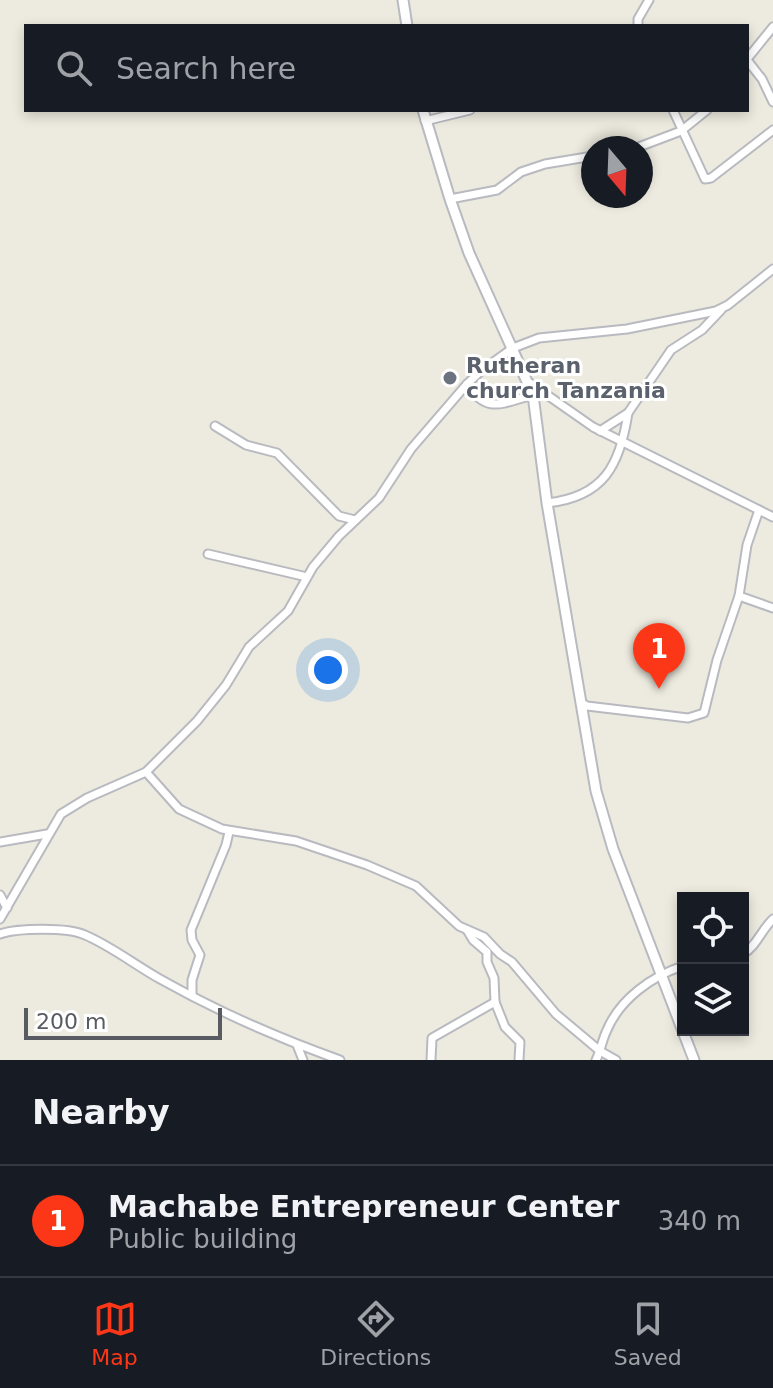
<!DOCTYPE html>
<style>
body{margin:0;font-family:"DejaVu Sans",sans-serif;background:#20242c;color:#f1f3f6}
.controls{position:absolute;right:24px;bottom:24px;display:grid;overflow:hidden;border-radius:0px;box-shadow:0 4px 12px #0003}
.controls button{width:72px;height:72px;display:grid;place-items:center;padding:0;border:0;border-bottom:2px solid #363941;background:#171b24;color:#f1f3f6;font:40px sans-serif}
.compass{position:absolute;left:581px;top:136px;width:72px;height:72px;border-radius:50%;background:#171b24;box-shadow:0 4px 12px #0003;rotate:161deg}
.scale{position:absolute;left:24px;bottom:20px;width:198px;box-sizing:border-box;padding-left:8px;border:4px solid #585c62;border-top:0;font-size:22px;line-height:28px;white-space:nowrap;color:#585c62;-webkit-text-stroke:6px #fff;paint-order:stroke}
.you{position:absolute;left:328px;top:670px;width:28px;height:28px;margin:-20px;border:6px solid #fff;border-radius:50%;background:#1a73e8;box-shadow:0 0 0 12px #1a73e833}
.badge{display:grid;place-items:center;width:52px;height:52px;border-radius:50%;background:#fb3718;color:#fff;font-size:26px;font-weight:700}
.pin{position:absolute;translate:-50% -66px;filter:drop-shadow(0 2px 4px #0008)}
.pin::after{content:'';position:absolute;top:42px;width:28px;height:24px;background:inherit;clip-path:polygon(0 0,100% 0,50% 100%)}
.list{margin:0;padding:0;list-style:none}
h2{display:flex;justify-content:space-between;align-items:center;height:104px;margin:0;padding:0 32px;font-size:34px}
h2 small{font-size:26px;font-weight:400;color:#9ea1a6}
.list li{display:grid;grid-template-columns:52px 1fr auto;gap:24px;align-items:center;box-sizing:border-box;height:112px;padding:0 32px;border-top:2px solid #363941}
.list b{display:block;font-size:30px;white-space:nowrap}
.list p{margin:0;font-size:26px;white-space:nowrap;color:#9ea1a6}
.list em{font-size:26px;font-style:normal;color:#9ea1a6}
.icon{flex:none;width:44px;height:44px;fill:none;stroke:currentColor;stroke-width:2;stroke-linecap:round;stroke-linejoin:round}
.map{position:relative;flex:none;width:773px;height:1060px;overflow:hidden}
.search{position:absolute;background:#171b24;box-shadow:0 4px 12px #0003;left:24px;right:24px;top:24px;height:88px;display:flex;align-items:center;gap:20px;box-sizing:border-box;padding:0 28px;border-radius:0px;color:#9ea1a6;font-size:30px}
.sheet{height:216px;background:#171b24}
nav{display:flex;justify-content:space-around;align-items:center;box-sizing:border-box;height:112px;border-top:2px solid #363941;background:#171b24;font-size:22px;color:#9ea1a6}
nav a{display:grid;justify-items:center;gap:4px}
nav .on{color:#fb3718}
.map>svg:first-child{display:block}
</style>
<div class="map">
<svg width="773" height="1060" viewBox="0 0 773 1060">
<rect width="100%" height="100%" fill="#edebdf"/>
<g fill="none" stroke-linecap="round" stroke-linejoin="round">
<defs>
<g id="minor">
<polyline points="638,26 638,19 649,0"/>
<polyline points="747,59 773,27"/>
<polyline points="747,60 762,79 773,102"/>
<polyline points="673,110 705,179 711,178 773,130"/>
<polyline points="425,121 470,110"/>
<polyline points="636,148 681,131 707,110"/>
<polyline points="450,199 497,190 521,172 545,164 593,156"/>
<polyline points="530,383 593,427 773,517"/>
<path d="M467 384C487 415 502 403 533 395"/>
<polyline points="215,426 246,445 277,453 339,516 355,520"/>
<polyline points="600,431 628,413 671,350 702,330 721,310"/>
<path d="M547 503C604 497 620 465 628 413"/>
<polyline points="208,554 307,577"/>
<polyline points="739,596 773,608"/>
<polyline points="581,703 587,706 688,718 704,713 717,660 739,596 747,545 759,510"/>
<polyline points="146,772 179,809 222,829 296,841 367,865 416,886 459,926 484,937 500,954 512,962 556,1014 600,1051 616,1060"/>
<polyline points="0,842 47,834"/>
<polyline points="0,895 7,908"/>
<polyline points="0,919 61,814 87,798 146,772 197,721 226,685 249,647 288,611 313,567 339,536 379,498 411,449 467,384 481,371 513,348 539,338 627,329 716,311 728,305 773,269"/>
<polyline points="467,930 473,940 487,952 487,962 494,978 495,1002 505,1027 520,1042 519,1060"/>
<path d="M0 934C17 928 68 927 85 935 111 946 135 965 160 979 217 1011 278 1038 340 1060"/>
<path d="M743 954C756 947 762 929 773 919"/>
<polyline points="192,994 192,980 200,955 192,940 191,930 226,845 229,832"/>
<polyline points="297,1045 303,1060"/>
<polyline points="431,1060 432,1038 495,1002"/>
<path d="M596 1060C601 1050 602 1040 607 1030 620 999 652 976 683 966"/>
</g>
<g id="tertiary">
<polyline points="403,0 407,26"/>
<polyline points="423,110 450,199 469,253 533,395 547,503 596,791 613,849 694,1060"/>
</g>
</defs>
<use href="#minor" stroke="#b8bac0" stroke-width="11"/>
<use href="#tertiary" stroke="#b8bac0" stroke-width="13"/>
<use href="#minor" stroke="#fff" stroke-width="7"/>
<use href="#tertiary" stroke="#fff" stroke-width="9"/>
</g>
<circle fill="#6b7280" stroke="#fff" stroke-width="3" cx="450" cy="378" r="8"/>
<g text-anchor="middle" stroke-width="6" stroke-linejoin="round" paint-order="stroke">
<g font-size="22" font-weight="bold" fill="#5b616d" stroke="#fff" text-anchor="start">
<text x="466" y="373">Rutheran<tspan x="466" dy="25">church Tanzania</tspan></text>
</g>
</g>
</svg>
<div class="controls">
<button><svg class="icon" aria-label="locate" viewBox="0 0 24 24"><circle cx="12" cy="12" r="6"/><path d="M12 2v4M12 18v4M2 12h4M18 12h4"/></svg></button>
<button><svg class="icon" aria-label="layers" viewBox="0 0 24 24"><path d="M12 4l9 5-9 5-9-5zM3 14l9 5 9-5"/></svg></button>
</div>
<svg class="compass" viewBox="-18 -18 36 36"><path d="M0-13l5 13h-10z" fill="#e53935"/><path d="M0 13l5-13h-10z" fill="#9ea1a6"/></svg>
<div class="scale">200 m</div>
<div class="you"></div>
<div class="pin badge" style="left:659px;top:689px">1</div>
<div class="search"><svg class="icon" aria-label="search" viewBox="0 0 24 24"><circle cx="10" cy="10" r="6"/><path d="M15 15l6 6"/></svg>Search here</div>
</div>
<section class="sheet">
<h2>Nearby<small></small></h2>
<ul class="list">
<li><span class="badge">1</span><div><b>Machabe Entrepreneur Center</b><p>Public building</p></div><em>340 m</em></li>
</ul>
</section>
<nav>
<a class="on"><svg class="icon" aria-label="map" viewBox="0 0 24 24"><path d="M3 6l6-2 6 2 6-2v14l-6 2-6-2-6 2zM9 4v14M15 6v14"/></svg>Map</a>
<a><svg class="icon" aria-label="directions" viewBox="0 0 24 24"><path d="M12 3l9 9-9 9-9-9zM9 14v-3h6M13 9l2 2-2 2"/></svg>Directions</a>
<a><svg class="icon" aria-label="saved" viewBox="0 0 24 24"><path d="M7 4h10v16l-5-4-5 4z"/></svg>Saved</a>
</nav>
